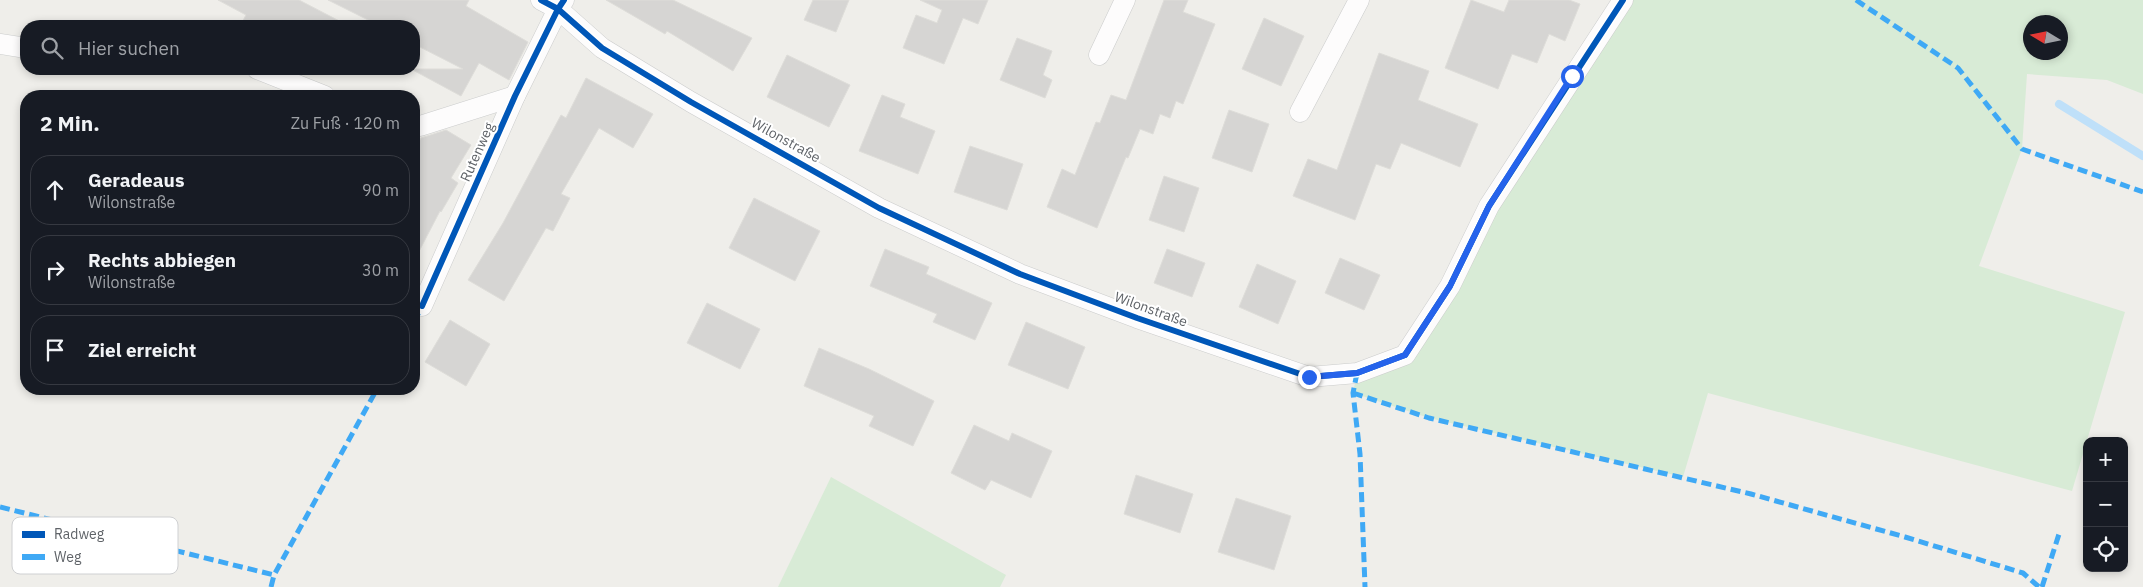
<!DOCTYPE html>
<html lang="de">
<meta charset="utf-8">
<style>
body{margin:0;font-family:"IBM Plex Sans",sans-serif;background:#242831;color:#f1f3f6}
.controls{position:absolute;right:15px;bottom:15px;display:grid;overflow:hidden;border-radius:10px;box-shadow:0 2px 8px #0003}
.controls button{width:45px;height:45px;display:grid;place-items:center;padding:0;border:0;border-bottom:1px solid #363941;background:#171b24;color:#f1f3f6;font:25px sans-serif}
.compass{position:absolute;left:2023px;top:15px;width:45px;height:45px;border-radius:50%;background:#171b24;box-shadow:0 2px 8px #0003;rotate:280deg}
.stop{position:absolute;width:15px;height:15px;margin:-11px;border:4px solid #2563eb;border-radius:50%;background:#fff}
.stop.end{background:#2563eb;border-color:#fff;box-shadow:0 1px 5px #0008}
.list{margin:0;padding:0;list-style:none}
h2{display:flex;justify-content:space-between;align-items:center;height:65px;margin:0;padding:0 20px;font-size:21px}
h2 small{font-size:16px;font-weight:400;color:#9ea1a6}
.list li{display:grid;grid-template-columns:32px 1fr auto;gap:15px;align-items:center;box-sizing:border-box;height:70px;margin:0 10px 10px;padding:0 10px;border:1px solid #363941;border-radius:20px}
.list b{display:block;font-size:19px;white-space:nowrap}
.list p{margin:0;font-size:16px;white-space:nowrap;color:#9ea1a6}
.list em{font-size:16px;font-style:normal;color:#9ea1a6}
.icon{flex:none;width:28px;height:28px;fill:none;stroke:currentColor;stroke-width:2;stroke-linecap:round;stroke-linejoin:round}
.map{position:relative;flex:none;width:2143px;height:587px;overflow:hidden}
.search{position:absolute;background:#171b24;box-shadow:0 2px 8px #0003;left:20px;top:20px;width:400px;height:55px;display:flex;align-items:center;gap:12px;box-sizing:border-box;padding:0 18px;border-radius:20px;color:#9ea1a6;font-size:19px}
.panel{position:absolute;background:#171b24;box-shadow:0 2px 8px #0003;left:20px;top:90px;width:400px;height:305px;border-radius:20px}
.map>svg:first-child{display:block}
</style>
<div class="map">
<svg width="2143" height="587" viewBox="0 0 2143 587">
<rect width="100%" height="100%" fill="#efeeea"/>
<g fill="#d8ebd6" fill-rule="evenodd">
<path d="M1623 0H2143V94L2107 80 2027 74 2022 149 1979 266 2125 312 2072 491 1708 393 1683 477 1429 418 1353 393 1357 373 1405 355ZM2030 22H2060V52H2030Z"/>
<polygon points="831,477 1006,575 1000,587 778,587"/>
</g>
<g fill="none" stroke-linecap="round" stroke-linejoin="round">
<polyline stroke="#bfe0f9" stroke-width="8" points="2059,104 2143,156"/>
</g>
<g fill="#d6d5d3" stroke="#deddd9">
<polygon points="218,0 299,0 349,26 240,26 246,15"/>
<polygon points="328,0 469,0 466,6 528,42 509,80 479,63 461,96 411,69 463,69 414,44 414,26 380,26"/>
<polygon points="606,0 673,0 752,38 733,71 667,31 665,34"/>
<polygon points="813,0 849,0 836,32 804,20"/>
<polygon points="920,0 988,0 978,24 963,18 944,64 903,48 916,15 937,23 942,10"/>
<polygon points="1164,0 1188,0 1183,12 1215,24 1183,104 1176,101 1170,118 1160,114 1153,134 1140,129 1128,158 1126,157 1097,228 1047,207 1062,169 1075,175 1096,122 1100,123 1111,95 1126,100"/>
<polygon points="1471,0 1504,12 1509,0 1569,0 1580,4 1565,41 1549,34 1537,63 1512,54 1498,89 1445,68"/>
<polygon points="1264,18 1304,36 1281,86 1242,69"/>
<polygon points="1017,38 1052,51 1043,75 1052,80 1045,98 1000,80"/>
<polygon points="1379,53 1429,71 1418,100 1478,124 1460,167 1401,143 1390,169 1376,164 1355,220 1293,196 1308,159 1337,170"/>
<polygon points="787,55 850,85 829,127 767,97"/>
<polygon points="586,78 653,114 633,148 599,128 561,194 570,198 553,231 546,228 504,301 468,280 503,223 561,115 566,118"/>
<polygon points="882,95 905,104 900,117 935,131 918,174 859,151"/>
<polygon points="1229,110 1269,124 1252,172 1212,158"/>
<polygon points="446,130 471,145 451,178 458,183 441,212 440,211 414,261 414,151 421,138"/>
<polygon points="970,146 1023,164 1007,210 954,192"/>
<polygon points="1164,176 1199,188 1184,232 1149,220"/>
<polygon points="754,198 820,231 795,281 729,248"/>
<polygon points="885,249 929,267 926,274 992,303 975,340 933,322 937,314 870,286"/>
<polygon points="1167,249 1205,263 1192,297 1154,283"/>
<polygon points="1340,258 1380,275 1364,310 1325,293"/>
<polygon points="1257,264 1296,281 1278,324 1239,307"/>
<polygon points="707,303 760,329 740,369 687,343"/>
<polygon points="450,320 490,344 466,386 425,362"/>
<polygon points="1026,322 1085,347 1068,389 1008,365"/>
<polygon points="819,348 869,369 934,401 913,446 869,426 874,416 804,386"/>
<polygon points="974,425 1009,441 1012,433 1052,451 1031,498 991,480 985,490 951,473"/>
<polygon points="1136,475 1193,494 1180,533 1124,514"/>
<polygon points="1236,498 1291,516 1274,570 1218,552"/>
</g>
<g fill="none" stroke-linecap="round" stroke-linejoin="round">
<defs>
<g id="minor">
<polyline points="541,0 558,9 602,48 691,102 879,208 1020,274 1137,318 1309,377 1357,373 1405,355 1450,286 1489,206 1623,0"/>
<polyline points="0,44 26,48"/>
<polyline points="1099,55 1125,0"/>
<polyline points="257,69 325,96"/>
<polyline points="1300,112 1359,0"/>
<polyline points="414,126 420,126 515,96"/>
<polyline points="422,306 515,96 558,9 564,0"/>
</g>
</defs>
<use href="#minor" stroke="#cbcccc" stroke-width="21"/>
<use href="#minor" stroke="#fdfcfc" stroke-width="20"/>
<g stroke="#3fa9f5" stroke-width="5" stroke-dasharray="10 5" stroke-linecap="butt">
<polyline points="1856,0 1958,68 2022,149 2143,192"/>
<polyline points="414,322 422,306"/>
<polyline points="1357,373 1353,393 1360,454 1365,587"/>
<polyline points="1353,393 1429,418 1751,494 1905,537 2023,573 2039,587"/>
<polyline points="0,507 274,575"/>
<polyline points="271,587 274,575 377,389"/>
<polyline points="2042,587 2059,534"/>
</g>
<defs>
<g id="cycleway">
<polyline points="541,0 558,9 602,48 691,102 879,208 1020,274 1137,318 1309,377 1357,373 1405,355 1450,286 1489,206 1623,0"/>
<polyline points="422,306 515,96 558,9 564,0"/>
</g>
</defs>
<use href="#cycleway" stroke="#fff" stroke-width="9"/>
<use href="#cycleway" stroke="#0057b8" stroke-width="6"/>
</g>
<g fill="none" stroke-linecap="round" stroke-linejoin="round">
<polyline stroke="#2563eb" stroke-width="6" points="1309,377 1357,373 1405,355 1450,286 1489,206 1572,76"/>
</g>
<g text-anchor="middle" stroke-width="4" stroke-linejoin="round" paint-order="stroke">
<g font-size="14" fill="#5f6368" stroke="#fff">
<text transform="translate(786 140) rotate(29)" y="5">Wilonstraße</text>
<text transform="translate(477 152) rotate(-66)" y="5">Rutenweg</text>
<text transform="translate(1151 309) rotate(20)" y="5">Wilonstraße</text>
</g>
</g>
<rect x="12" y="517" width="166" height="57" rx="8" fill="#fff" stroke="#cfd0d2" stroke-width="1"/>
<rect x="22" y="531" width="23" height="7" fill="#0057b8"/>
<rect x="22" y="554" width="23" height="6" fill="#3fa9f5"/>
<g font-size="14" fill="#5f6368">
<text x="54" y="539">Radweg</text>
<text x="54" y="562">Weg</text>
</g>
</svg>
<div class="controls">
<button>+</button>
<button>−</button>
<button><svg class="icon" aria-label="locate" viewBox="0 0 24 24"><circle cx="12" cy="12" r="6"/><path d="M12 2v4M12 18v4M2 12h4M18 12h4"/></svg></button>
</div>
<svg class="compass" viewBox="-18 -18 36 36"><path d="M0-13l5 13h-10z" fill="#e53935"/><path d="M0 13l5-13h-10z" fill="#9ea1a6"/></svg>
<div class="stop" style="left:1572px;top:76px"></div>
<div class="stop end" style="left:1309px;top:377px"></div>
<div class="search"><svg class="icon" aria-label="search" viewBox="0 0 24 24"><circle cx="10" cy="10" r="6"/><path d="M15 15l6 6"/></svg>Hier suchen</div>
<section class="panel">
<h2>2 Min.<small>Zu Fuß · 120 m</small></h2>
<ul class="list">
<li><svg class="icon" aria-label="ahead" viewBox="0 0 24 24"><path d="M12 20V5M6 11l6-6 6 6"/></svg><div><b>Geradeaus</b><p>Wilonstraße</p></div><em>90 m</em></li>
<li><svg class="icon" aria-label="right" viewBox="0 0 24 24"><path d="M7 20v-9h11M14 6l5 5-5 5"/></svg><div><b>Rechts abbiegen</b><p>Wilonstraße</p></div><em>30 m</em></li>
<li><svg class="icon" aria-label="arrive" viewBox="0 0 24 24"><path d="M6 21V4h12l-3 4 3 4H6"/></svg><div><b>Ziel erreicht</b></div></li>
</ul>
</section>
</div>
